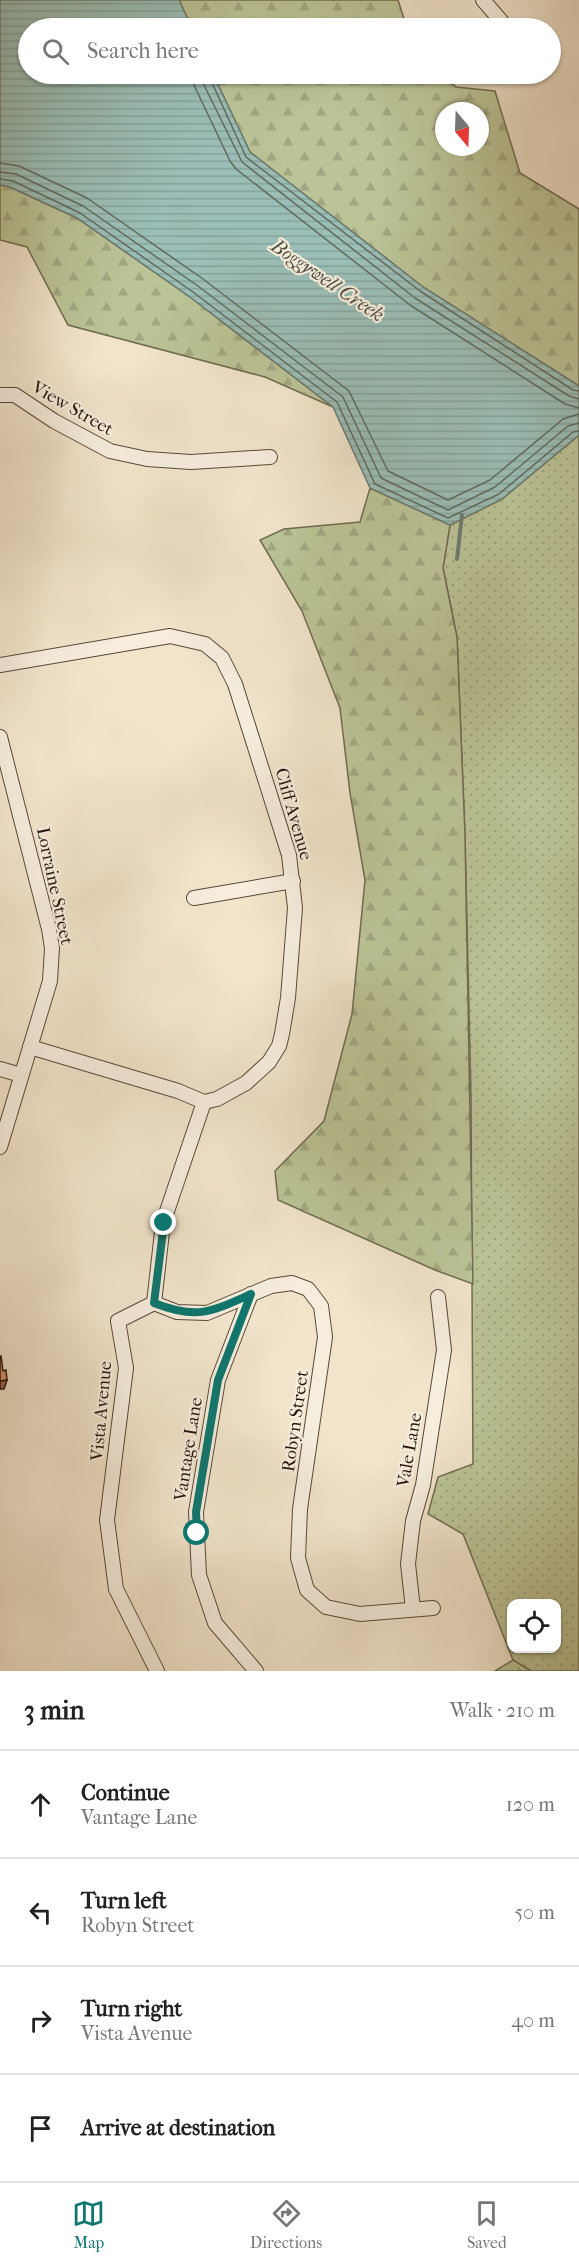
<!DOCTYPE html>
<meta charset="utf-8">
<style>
body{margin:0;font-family:"IM FELL French Canon",serif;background:#f6f6f6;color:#222}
.controls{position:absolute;right:18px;bottom:18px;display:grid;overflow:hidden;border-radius:12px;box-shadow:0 2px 4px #0004}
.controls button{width:54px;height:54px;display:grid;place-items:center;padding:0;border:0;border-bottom:2px solid #e0e0e0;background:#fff;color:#222;font:30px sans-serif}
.compass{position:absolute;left:435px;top:102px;width:54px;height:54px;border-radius:50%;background:#fff;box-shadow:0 2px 4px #0004;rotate:161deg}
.stop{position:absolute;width:18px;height:18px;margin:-14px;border:4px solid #0f766e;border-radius:50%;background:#fff}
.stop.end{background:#0f766e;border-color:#fff;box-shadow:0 2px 6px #0008}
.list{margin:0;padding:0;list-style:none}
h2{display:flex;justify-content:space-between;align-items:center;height:78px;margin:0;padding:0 24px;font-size:26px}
h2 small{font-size:20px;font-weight:400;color:#767676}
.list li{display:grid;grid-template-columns:39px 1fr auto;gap:18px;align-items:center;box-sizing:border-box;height:108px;padding:0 24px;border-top:2px solid #e0e0e0}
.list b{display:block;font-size:22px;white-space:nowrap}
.list p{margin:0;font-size:20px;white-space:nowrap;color:#767676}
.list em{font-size:20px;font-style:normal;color:#767676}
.icon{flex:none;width:33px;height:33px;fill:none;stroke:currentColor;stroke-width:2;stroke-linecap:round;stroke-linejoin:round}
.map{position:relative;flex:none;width:579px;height:1671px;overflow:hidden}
.search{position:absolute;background:#fff;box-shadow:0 2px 4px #0004;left:18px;right:18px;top:18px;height:66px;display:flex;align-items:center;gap:15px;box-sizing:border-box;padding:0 21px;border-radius:33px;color:#767676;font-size:22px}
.sheet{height:510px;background:#fff}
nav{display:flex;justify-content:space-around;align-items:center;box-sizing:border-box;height:84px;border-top:2px solid #e0e0e0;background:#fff;font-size:16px;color:#767676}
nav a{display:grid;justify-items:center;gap:3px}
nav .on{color:#0f766e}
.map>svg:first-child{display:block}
</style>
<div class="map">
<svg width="579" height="1671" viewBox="0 0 579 1671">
<defs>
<pattern id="grass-dots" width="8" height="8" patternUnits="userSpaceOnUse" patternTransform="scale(1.5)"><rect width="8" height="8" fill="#bbc497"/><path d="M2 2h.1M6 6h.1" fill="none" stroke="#a1a881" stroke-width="1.8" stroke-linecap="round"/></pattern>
<pattern id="forest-firs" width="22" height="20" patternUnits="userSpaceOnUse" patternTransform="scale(1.5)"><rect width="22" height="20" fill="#bbc497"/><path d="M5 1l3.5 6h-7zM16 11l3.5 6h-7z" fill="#a1a881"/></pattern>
<pattern id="water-rules" width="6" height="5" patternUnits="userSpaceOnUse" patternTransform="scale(1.5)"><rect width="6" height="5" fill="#9bbfb7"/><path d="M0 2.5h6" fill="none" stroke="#85a39c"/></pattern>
</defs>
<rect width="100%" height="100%" fill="#f1e4cb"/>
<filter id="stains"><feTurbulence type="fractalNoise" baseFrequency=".00333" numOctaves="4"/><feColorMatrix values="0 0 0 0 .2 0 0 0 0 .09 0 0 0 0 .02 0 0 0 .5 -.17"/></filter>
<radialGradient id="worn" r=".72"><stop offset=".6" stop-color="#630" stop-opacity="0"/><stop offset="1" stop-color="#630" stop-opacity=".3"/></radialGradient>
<path fill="url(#grass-dots)" stroke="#706c50" stroke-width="1.5" fill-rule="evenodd" d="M579 435V1671H531L513 1660 463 1534 428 1514 438 1477 473 1464 471 1097 465 835 457 637 443 568 450 525 502 499ZM512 1604H556V1648H512Z"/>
<g fill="url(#forest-firs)" stroke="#706c50" stroke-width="1.5" fill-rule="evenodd">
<polygon points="179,0 398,0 407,28 192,28"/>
<path d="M213 74H441L456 87 495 91 520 173 579 209V386L423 287 250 152ZM444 111H480V147H444Z"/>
<polygon points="0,185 10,187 77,218 190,297 333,407 265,377 68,325 27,247 0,240"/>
<polygon points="370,488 450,525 443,568 457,637 465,835 473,1284 435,1270 278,1200 275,1171 324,1121 352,1014 365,880 350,793 340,708 302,611 260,540 284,529 360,522"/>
<polygon points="513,1660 531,1671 495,1671"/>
</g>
<polygon fill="url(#water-rules)" stroke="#6c7b71" stroke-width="1.5" points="0,0 179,0 192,28 28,28 28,74 213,74 250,152 423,287 579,386 579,435 502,499 450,525 370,488 333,407 190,297 77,218 10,187 0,185"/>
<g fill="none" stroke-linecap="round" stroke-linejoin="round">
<g stroke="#606a60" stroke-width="1.5">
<polyline points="192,74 194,85 230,161 236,169 410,305 565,404 579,408"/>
<polyline points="201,74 202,81 242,162 415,298 569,396 579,399"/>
<polyline points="208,74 246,157 420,291 573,390 579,391"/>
<polyline points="0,163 19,166 87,198 203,279 349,391 388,471 448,500 490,480 563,419 579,414"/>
<polyline points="0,172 16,174 83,206 198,286 343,397 381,478 448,510 495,487 568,426 579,423"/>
<polyline points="0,179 13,181 80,213 193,292 337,402 375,484 448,518 499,494 573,432 579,431"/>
</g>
<polyline stroke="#6c7b71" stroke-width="4" points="457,559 462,515"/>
<defs>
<g id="minor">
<polyline points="483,0 502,22"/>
<polyline points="0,395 15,395 54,421 110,451 147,459 191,462 270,457"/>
<polyline points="0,665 170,636 205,644 222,658 235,684 289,855 295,908 288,998 282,1034 279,1046 269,1062 246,1083 217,1099 204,1102 178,1091 30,1047"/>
<polyline points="0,737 49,929 52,948 50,981 0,1147"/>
<polyline points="194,898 293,881"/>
<polyline points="0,1069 21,1075"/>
<polyline points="251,1294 218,1380 196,1512 199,1575 215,1623 256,1671"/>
<polyline points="154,1303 177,1312 207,1313 271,1286 292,1283 308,1289 321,1306 325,1337 300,1509 298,1558 307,1590 326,1607 360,1614 433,1608"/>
<polyline points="413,1609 408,1564 413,1521 423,1485 444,1350 438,1297"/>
<polyline points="157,1671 116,1589 107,1520 126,1368 118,1321 154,1303 163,1223 204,1102"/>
</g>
</defs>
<use href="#minor" stroke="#584939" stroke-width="16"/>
<use href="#minor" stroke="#f6eddd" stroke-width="14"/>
</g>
<polygon fill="#96644e" stroke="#251508" stroke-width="1.5" points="7,1380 4,1389 0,1389 0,1381"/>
<polygon fill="#d78f70" stroke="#251508" stroke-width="1.5" points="0,1356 1,1356 3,1371 6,1370 7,1380 0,1381"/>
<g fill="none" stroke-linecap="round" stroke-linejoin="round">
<path stroke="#0f766e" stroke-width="8" d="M164 1223 154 1303C197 1320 211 1312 251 1294L218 1380 196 1512 197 1533"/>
</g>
<g text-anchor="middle" stroke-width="4.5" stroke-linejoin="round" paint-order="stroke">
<g font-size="18" fill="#251508" stroke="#f6eddd">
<text transform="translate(73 408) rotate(30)" y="6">View Street</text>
<text transform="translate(294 814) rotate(74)" y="6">Cliff Avenue</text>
<text transform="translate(55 886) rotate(78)" y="6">Lorraine Street</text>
<text transform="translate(101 1411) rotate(-85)" y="6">Vista Avenue</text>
<text transform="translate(295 1421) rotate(-82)" y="6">Robyn Street</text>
<text transform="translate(188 1449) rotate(-81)" y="6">Vantage Lane</text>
<text transform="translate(409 1450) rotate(-80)" y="6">Vale Lane</text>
</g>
<g font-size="20" font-style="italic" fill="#4e5045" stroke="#f6eddd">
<text transform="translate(328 280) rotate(34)" y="7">Boggywell Creek</text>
</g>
</g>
<rect width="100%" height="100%" filter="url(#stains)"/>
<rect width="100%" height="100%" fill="url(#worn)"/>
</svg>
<div class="controls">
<button><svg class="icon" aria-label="locate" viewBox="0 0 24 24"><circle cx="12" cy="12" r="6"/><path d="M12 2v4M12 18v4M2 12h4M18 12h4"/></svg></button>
</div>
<svg class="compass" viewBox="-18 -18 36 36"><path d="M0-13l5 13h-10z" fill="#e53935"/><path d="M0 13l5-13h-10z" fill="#767676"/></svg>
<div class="stop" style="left:197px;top:1533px"></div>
<div class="stop end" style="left:164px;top:1223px"></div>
<div class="search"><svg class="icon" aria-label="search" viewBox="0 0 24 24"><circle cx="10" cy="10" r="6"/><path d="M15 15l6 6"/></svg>Search here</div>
</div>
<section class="sheet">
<h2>3 min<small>Walk · 210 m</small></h2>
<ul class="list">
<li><svg class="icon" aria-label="ahead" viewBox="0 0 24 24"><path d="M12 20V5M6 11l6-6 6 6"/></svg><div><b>Continue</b><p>Vantage Lane</p></div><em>120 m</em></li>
<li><svg class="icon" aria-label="left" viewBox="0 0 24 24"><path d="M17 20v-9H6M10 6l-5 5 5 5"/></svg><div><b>Turn left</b><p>Robyn Street</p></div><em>50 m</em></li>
<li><svg class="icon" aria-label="right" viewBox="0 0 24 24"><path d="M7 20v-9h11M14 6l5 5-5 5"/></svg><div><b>Turn right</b><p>Vista Avenue</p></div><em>40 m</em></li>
<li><svg class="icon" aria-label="arrive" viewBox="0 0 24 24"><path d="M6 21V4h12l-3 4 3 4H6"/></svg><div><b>Arrive at destination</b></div></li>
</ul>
</section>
<nav>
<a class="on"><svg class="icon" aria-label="map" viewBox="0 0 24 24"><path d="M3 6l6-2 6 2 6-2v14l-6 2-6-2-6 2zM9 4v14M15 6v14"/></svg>Map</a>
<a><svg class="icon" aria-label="directions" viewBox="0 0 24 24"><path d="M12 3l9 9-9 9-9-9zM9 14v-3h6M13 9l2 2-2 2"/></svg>Directions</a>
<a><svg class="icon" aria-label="saved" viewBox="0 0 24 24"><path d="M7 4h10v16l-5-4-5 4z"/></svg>Saved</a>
</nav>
